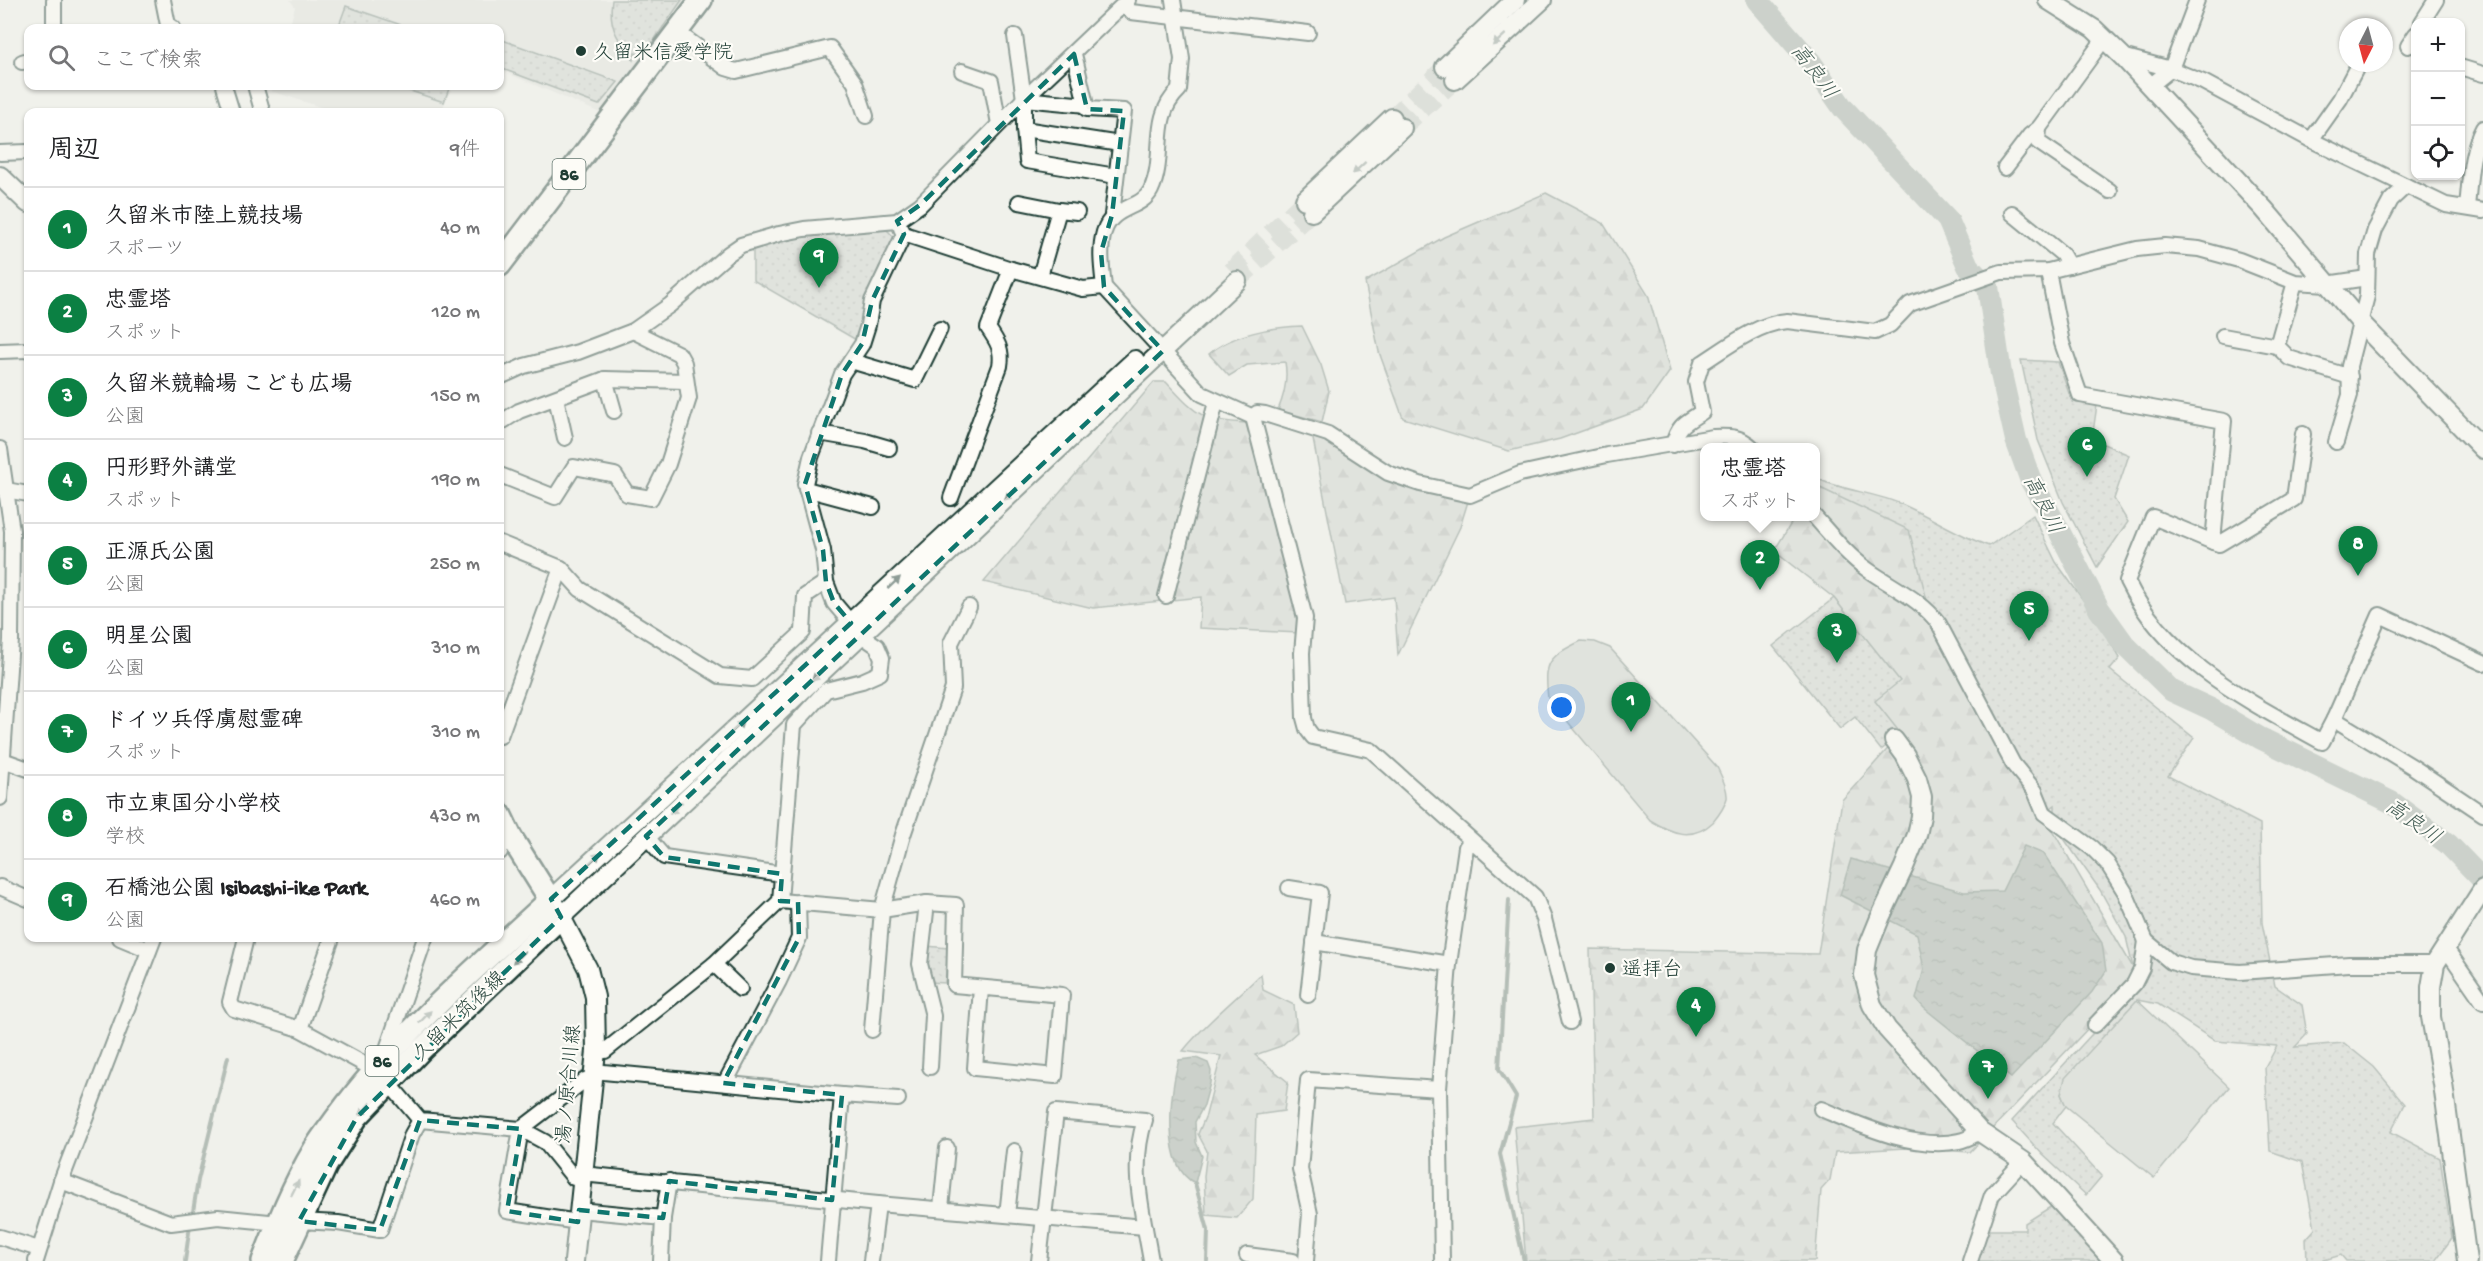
<!DOCTYPE html>
<html lang="ja">
<meta charset="utf-8">
<style>
body{margin:0;font-family:"Gochi Hand","Klee One",sans-serif;background:#f2f2f2;color:#202124}
.controls{position:absolute;right:18px;top:18px;display:grid;overflow:hidden;border-radius:12px;box-shadow:0 2px 4px #0004}
.controls button{width:54px;height:54px;display:grid;place-items:center;padding:0;border:0;border-bottom:2px solid #e0e0e0;background:#fff;color:#202124;font:30px sans-serif}
.compass{position:absolute;left:2339px;top:18px;width:54px;height:54px;border-radius:50%;background:#fff;box-shadow:0 2px 4px #0004;rotate:186deg}
.you{position:absolute;left:1562px;top:708px;width:21px;height:21px;margin:-15px;border:4px solid #fff;border-radius:50%;background:#1a73e8;box-shadow:0 0 0 9px #1a73e833}
.badge{display:grid;place-items:center;width:39px;height:39px;border-radius:50%;background:#0b8043;color:#fff;font-size:20px;font-weight:700}
.pin{position:absolute;translate:-50% -50px;filter:drop-shadow(0 2px 3px #0008)}
.pin::after{content:'';position:absolute;top:32px;width:21px;height:18px;background:inherit;clip-path:polygon(0 0,100% 0,50% 100%)}
.popup{position:absolute;left:1700px;top:443px;width:120px;height:78px;box-sizing:border-box;display:grid;place-content:center;border-radius:12px;background:#fff;filter:drop-shadow(0 2px 4px #0005);font-size:20px;white-space:nowrap;color:#757577}
.popup b{font-size:22px;color:#202124}
.popup::after{content:'';position:absolute;left:50%;top:100%;margin-left:-12px;border:12px solid transparent;border-top-color:#fff}
.list{margin:0;padding:0;list-style:none}
h2{display:flex;justify-content:space-between;align-items:center;height:78px;margin:0;padding:0 24px;font-size:26px}
h2 small{font-size:20px;font-weight:400;color:#757577}
.list li{display:grid;grid-template-columns:39px 1fr auto;gap:18px;align-items:center;box-sizing:border-box;height:84px;padding:0 24px;border-top:2px solid #e0e0e0}
.list b{display:block;font-size:22px;white-space:nowrap}
.list p{margin:0;font-size:20px;white-space:nowrap;color:#757577}
.list em{font-size:20px;font-style:normal;color:#757577}
.icon{flex:none;width:33px;height:33px;fill:none;stroke:currentColor;stroke-width:2;stroke-linecap:round;stroke-linejoin:round}
.map{position:relative;flex:none;width:2483px;height:1261px;overflow:hidden}
.search{position:absolute;background:#fff;box-shadow:0 2px 4px #0004;left:24px;top:24px;width:480px;height:66px;display:flex;align-items:center;gap:15px;box-sizing:border-box;padding:0 21px;border-radius:12px;color:#757577;font-size:22px}
.panel{position:absolute;background:#fff;box-shadow:0 2px 4px #0004;left:24px;top:108px;width:480px;height:834px;border-radius:12px}
.map>svg:first-child{display:block}
</style>
<div class="map">
<svg width="2483" height="1261" viewBox="0 0 2483 1261">
<defs>
<pattern id="grass-dots" width="8" height="8" patternUnits="userSpaceOnUse" patternTransform="scale(1.5)"><rect width="8" height="8" fill="#cdd3cd"/><path d="M2 2h.1M6 6h.1" fill="none" stroke="#b0b6b1" stroke-width="1.8" stroke-linecap="round"/></pattern>
<pattern id="forest-firs" width="22" height="20" patternUnits="userSpaceOnUse" patternTransform="scale(1.5)"><rect width="22" height="20" fill="#cdd3cd"/><path d="M5 1l3.5 6h-7zM16 11l3.5 6h-7z" fill="#b0b6b1"/></pattern>
<pattern id="water-ripples" width="26" height="14" patternUnits="userSpaceOnUse" patternTransform="scale(1.5)"><rect width="26" height="14" fill="#9faca4"/><path d="M2 4q2-2 4 0t4 0M15 11q2-2 4 0t4 0" fill="none" stroke="#818d86"/></pattern>
</defs>
<rect width="100%" height="100%" fill="#f0f1eb"/>
<filter id="ink" filterUnits="userSpaceOnUse"><feTurbulence type="fractalNoise" baseFrequency=".0167" numOctaves="2"/><feDisplacementMap in="SourceGraphic" scale="12" xChannelSelector="R" yChannelSelector="G"/><feConvolveMatrix kernelMatrix="1 2 1 2 8 2 1 2 1" color-interpolation-filters="sRGB"/></filter>
<g filter="url(#ink)">
<g fill="#dfe2dc">
<polygon points="290,0 696,0 612,118 500,70 500,28 289,28 295,7"/>
<polygon points="272,86 453,86 443,107 457,112 336,112 271,91"/>
</g>
<g fill="url(#grass-dots)" stroke="#768880" stroke-width="1.5">
<path d="M612 0H682L643 56 635 53 633 60C617 38 608 27 612 0Z"/>
<polygon points="346,6 410,28 338,28"/>
<polygon points="500,39 618,82 599,105 500,68"/>
<polygon points="395,86 450,86 444,102"/>
<polygon points="885,228 894,237 868,297 858,341 753,280 753,245 804,233"/>
<polygon points="2021,360 2058,362 2072,402 2097,405 2092,439 2129,455 2114,499 2128,522 2097,567 2063,502 2038,440"/>
<path d="M1816 478C1843 491 1873 492 1901 504 1932 517 1957 535 1989 546L2033 515 2056 562 2093 614 2120 658 2110 670 2194 738 2168 776 2260 824 2262 923 2275 986 2302 1005 2307 1034 2295 1047 2344 1043 2374 1067 2405 1104 2391 1132 2440 1158 2452 1238 2435 1261H2346L2341 1255 2321 1261H2307L2306 1239 2315 1229 2302 1162 2270 1151 2265 1068 2277 1046 2215 1041 2158 1004 2137 1000 2061 1094 2066 1106 2053 1123 2102 1176 2086 1195 2043 1155 2012 1121 2137 985 2126 937 2100 890 2055 826V805L2044 813 1815 517Z"/>
<polygon points="1834,598 1901,681 1902,734 1881,750 1855,717 1840,729 1773,646"/>
<polygon points="926,946 948,948 945,983 929,982 924,967"/>
<polygon points="2055,1204 2107,1261 1975,1261 1987,1230 2025,1230 2025,1223"/>
</g>
<g fill="url(#forest-firs)" stroke="#768880" stroke-width="1.5">
<polygon points="1546,193 1603,223 1648,295 1670,371 1643,409 1560,439 1509,451 1403,418 1379,352 1365,282 1444,237"/>
<path d="M1302 326 1321 365 1329 391 1322 422 1278 410C1285 394 1288 379 1285 362L1247 365 1229 376 1209 354C1231 334 1273 327 1302 326Z"/>
<path d="M1154 382H1166C1196 414 1200 421 1246 423L1304 612 1299 633 1199 628 1201 597 1093 608 984 582Z"/>
<polygon points="1312,434 1388,473 1470,495 1460,527 1398,655 1394,597 1345,604"/>
<polygon points="1816,486 1909,530 1930,612 2011,759 2138,976 1970,1152 1906,1148 1835,1152 1830,1180 1821,1190 1815,1261 1526,1261 1514,1127 1594,1118 1590,949 1818,954 1842,800 1901,734 1875,701 1900,681 1834,598 1774,551 1795,517 1816,516"/>
<path d="M1261 974 1263 990 1294 1005 1297 1032 1281 1046 1255 1055 1288 1082 1284 1111 1256 1115 1253 1199 1237 1218 1206 1215 1204 1176 1207 1151 1198 1134 1206 1115 1221 1056 1183 1051C1206 1022 1234 1001 1261 974Z"/>
</g>
<g fill="#cdd3cd" stroke="#768880" stroke-width="1.5">
<path d="M1581 641 1595 642 1610 648 1717 767C1721 775 1728 788 1727 798 1725 806 1718 816 1713 822 1692 842 1671 833 1650 820L1548 698C1544 662 1548 657 1581 641Z"/>
<polygon points="2137,1000 2229,1087 2154,1178 2066,1106 2061,1094 2065,1078"/>
</g>
<g fill="url(#water-ripples)" stroke="#6c8077" stroke-width="1.5">
<polygon points="2024,846 2044,854 2102,943 2106,971 2092,992 2011,1078 1924,1008 1916,999 1924,969 1917,934 1840,895 1851,859 1964,892 2002,891"/>
<path d="M1196 1058 1208 1063 1211 1071 1210 1083 1204 1105 1195 1122 1196 1142 1202 1156 1195 1183C1161 1168 1170 1090 1179 1060Z"/>
</g>
<g fill="none" stroke-linecap="round" stroke-linejoin="round">
<g stroke="#6c8077" stroke-width="4">
<polyline points="1509,900 1499,1069 1516,1097 1500,1154 1524,1261"/>
<polyline points="1195,1183 1208,1230 1207,1261"/>
<polyline points="192,1218 198,1180 228,1057"/>
<polyline points="185,1261 190,1225"/>
</g>
<polyline stroke="#9faca4" stroke-width="22" points="1757,0 1810,61 1843,108 1948,220 1968,266 1988,287 2001,374 2016,440 2031,481 2055,523 2099,609 2124,644 2172,691 2211,709 2260,738 2393,803 2448,844 2483,880"/>
<g stroke="#c6cdc6" stroke-width="18" stroke-dasharray="18 9" stroke-linecap="butt">
<polyline points="1392,118 1445,67"/>
<polyline points="1402,128 1455,80"/>
<polyline points="1231,271 1305,200"/>
<polyline points="1237,281 1312,212"/>
</g>
<defs>
<g id="street">
<polyline points="163,0 168,25 173,28"/>
<path d="M1173 0 1182 59 1179 90C1149 118 1167 156 1151 190 1141 210 1112 205 1104 232 1099 249 1102 269 1104 287L1202 394 1253 417 1257 413 1265 414 1328 434 1388 473 1420 484 1470 495 1520 474 1607 455 1713 437C1730 436 1740 436 1753 448"/>
<polyline points="1123,5 1131,12 1308,33"/>
<polyline points="2422,22 2436,0"/>
<polyline points="54,28 54,0"/>
<polyline points="677,32 726,68 736,71 830,48 855,83 866,116"/>
<polyline points="1015,36 1024,99 1024,129 1027,161 1116,176"/>
<polyline points="2408,46 2416,34"/>
<polyline points="1074,54 1087,109 1124,111 1112,215"/>
<polyline points="2122,56 2171,69 2203,82 2311,140 2446,205 2483,211"/>
<polyline points="22,62 28,60"/>
<polyline points="2460,67 2483,74"/>
<polyline points="962,71 991,81 999,124"/>
<polyline points="224,86 232,112"/>
<polyline points="2150,86 2171,69 2197,0"/>
<polyline points="256,89 262,110 261,112"/>
<polyline points="1024,99 1086,105"/>
<polyline points="2039,128 2038,142 2110,191"/>
<polyline points="1024,129 1120,144"/>
<polyline points="2311,140 2340,99 2359,63"/>
<polyline points="0,153 28,152"/>
<polyline points="2005,168 2030,135 2039,128 2104,39"/>
<polyline points="1019,202 1059,210 1040,276"/>
<path d="M2467 207C2470 180 2470 152 2483 128"/>
<polyline points="1059,210 1077,212"/>
<polyline points="2012,213 2062,254 2069,266"/>
<polyline points="901,228 904,234 1011,269 1083,289 1104,287"/>
<path d="M2048 271 2062 343 2080 395 2224 421 2213 542 2153 517 2127 581C2165 660 2248 701 2322 742L2334 719"/>
<polyline points="2223,336 2277,346 2289,358 2350,377"/>
<polyline points="2277,346 2295,282"/>
<polyline points="0,351 28,350"/>
<polyline points="851,361 915,380 940,329"/>
<polyline points="500,377 524,366 578,352 633,331 670,305 728,254 741,245 779,234 804,229 897,221 920,205 1024,99 1128,0"/>
<polyline points="605,379 614,411"/>
<polyline points="556,398 565,438"/>
<polyline points="1253,417 1305,618 1302,653 1304,718 1307,729 1313,737 1371,750 1535,897 1544,919 1570,1022"/>
<polyline points="500,423 519,411 605,379 686,381"/>
<polyline points="819,433 865,441 889,448"/>
<polyline points="2336,442 2350,395 2349,366 2367,296 2368,254 2375,230 2391,200 2406,186"/>
<path d="M1673 445C1678 425 1685 423 1702 412L1696 382 1702 363C1727 347 1756 324 1787 321L1875 332 1890 325 1910 304 2001 272 2048 271 2137 249 2165 246 2199 249 2239 260 2295 282 2327 284 2367 278"/>
<polyline points="0,449 12,531 11,640 0,798"/>
<polyline points="500,475 555,497 574,467 615,475 627,494 651,498 668,464 689,398 684,363 679,354 633,331"/>
<polyline points="806,489 873,507"/>
<polyline points="6,490 28,494"/>
<path d="M951 498 1000 366C1003 350 997 341 988 328L1011 269"/>
<path d="M1814 516C1831 535 1847 555 1868 570 1892 587 1922 600 1939 624L2013 764 2035 791 2044 813 2092 848 2107 863 2125 892 2146 941 2171 962 2191 968 2240 972 2349 964H2435"/>
<polyline points="2213,542 2219,544 2294,499 2303,434"/>
<polyline points="500,543 561,568 500,736"/>
<polyline points="561,568 580,589 720,676 752,679 803,632 805,596 826,582"/>
<polyline points="1166,596 1216,402"/>
<polyline points="2483,663 2380,615 2334,719 2413,767 2483,814"/>
<polyline points="0,759 28,769"/>
<polyline points="646,836 664,857 782,874"/>
<polyline points="500,852 500,847 511,837"/>
<polyline points="0,887 28,899"/>
<polyline points="1289,888 1320,893 1308,995"/>
<polyline points="780,901 882,910 903,835 953,688 951,643 969,607"/>
<polyline points="927,903 956,905 954,985 1062,995 1055,1076 975,1068 981,988"/>
<polyline points="120,938 149,950"/>
<polyline points="246,938 230,1002 234,1009 300,1029 375,1070"/>
<polyline points="1314,942 1449,964"/>
<polyline points="2445,947 2483,1002"/>
<polyline points="714,964 740,989"/>
<polyline points="2095,1025 2134,984 2142,968 2146,941"/>
<polyline points="300,1029 332,938"/>
<polyline points="872,1030 882,910 927,903 920,964 933,1016 930,1067"/>
<polyline points="596,1051 605,1051 714,964 780,901 794,725 826,690 862,681 880,673 882,658 877,646 861,635 834,603 826,582 823,550 805,484 811,457 842,374 862,344 868,325 872,301 904,234"/>
<polyline points="386,1052 425,938"/>
<polyline points="593,1071 842,1095 828,1261"/>
<polyline points="388,1082 420,1120 521,1129 507,1211 578,1222"/>
<polyline points="725,1083 779,981 799,938 798,902"/>
<polyline points="842,1095 898,1099"/>
<path d="M1821 1109C1860 1125 1916 1151 1959 1141 1966 1140 1974 1135 1980 1132"/>
<polyline points="582,1174 878,1204 1145,1227"/>
<polyline points="582,1180 574,1178 545,1142 521,1129 585,1080 592,1081"/>
<polyline points="61,1181 171,1223 218,1217 279,1223 299,1221 338,1223 380,1230 412,1134 420,1120"/>
<polyline points="941,1208 947,1148"/>
<polyline points="579,1210 663,1218"/>
<polyline points="1007,1215 1014,1151"/>
<polyline points="0,1237 39,1249"/>
<polyline points="1247,1255 1293,1261"/>
<polyline points="36,1261 61,1181 154,938"/>
<polyline points="661,1261 663,1218 669,1181"/>
<polyline points="871,1261 878,1204"/>
<path d="M1039 1261 1056 1112 1145 1120C1129 1168 1143 1213 1151 1261"/>
<polyline points="1306,1261 1310,1214 1300,1169 1308,1080 1439,1089"/>
<polyline points="1442,1261 1439,1089 1449,964 1466,847 1471,841"/>
<polyline points="1970,1261 1992,1195 2023,1161"/>
</g>
<g id="secondary">
<polyline points="2048,0 2094,29 2122,56 2264,209 2361,323 2483,449"/>
<polyline points="1445,67 1515,0"/>
<polyline points="1455,80 1542,0"/>
<polyline points="0,176 28,203"/>
<polyline points="1305,200 1392,118"/>
<polyline points="1312,212 1402,128"/>
<polyline points="1894,740 1905,755 1917,779 1922,797 1921,816 1917,835 1904,867 1880,918 1867,950 1864,975 1872,1005 1887,1029 1980,1132 2023,1161 2114,1261"/>
<polyline points="551,899 1135,360"/>
<polyline points="574,1261 596,1051 595,997 588,969 561,917 1237,281"/>
<polyline points="2467,1261 2443,1084 2431,1017 2431,987 2435,964 2483,889"/>
</g>
<g id="primary">
<polyline points="500,265 701,0"/>
<path d="M263 1261C278 1223 293 1185 314 1150 321 1138 330 1127 338 1116 398 1034 477 968 551 899"/>
<polyline points="282,1261 326,1166 357,1117 421,1050 561,917 511,837 500,814"/>
</g>
</defs>
<use href="#street" stroke="#1f3d34" stroke-width="18"/>
<use href="#secondary" stroke="#1f3d34" stroke-width="22"/>
<use href="#primary" stroke="#1f3d34" stroke-width="26"/>
<use href="#street" stroke="#fdfcf7" stroke-width="14"/>
<use href="#secondary" stroke="#fdfcf7" stroke-width="18"/>
<use href="#primary" stroke="#fdfcf7" stroke-width="21"/>
</g>
<defs><path id="oneway-solid" d="M-6-.8H1V-3.2L6.5 0L1 3.2V.8H-6Z" transform="scale(1.5)"/></defs>
<g fill="#8e9c96">
<use href="#oneway-solid" transform="translate(1499 40) rotate(138)"/>
<use href="#oneway-solid" transform="translate(1359 168) rotate(137)"/>
<use href="#oneway-solid" transform="translate(1011 494) rotate(137)"/>
<use href="#oneway-solid" transform="translate(894 583) rotate(-43)"/>
<use href="#oneway-solid" transform="translate(818 675) rotate(137)"/>
<use href="#oneway-solid" transform="translate(737 727) rotate(-43)"/>
<use href="#oneway-solid" transform="translate(676 808) rotate(137)"/>
<use href="#oneway-solid" transform="translate(594 859) rotate(-43)"/>
<use href="#oneway-solid" transform="translate(519 957) rotate(137)"/>
<use href="#oneway-solid" transform="translate(425 1017) rotate(-46)"/>
<use href="#oneway-solid" transform="translate(365 1109) rotate(131)"/>
<use href="#oneway-solid" transform="translate(295 1188) rotate(-63)"/>
</g>
</g>
<path d="M0 0H2483V1261H0ZM1074 54 1087 109 1124 111 1112 215 1101 252 1104 287 1163 351 646 836 664 857 782 874 780 901 798 902 799 938 723 1083 842 1095 832 1200 669 1181 663 1218 579 1210 578 1222 507 1211 521 1129 420 1120 380 1230 299 1221 357 1117 561 917 551 899 851 623 834 603 826 582 823 550 805 484 842 374 862 344 872 301 904 234 897 221 920 205Z" fill="#f0f1eb" fill-opacity=".55" fill-rule="evenodd"/>
<path fill="none" stroke="#0f766e" stroke-width="4.5" stroke-dasharray="12 8" stroke-linejoin="round" d="M1074 54 1087 109 1124 111 1112 215 1101 252 1104 287 1163 351 646 836 664 857 782 874 780 901 798 902 799 938 723 1083 842 1095 832 1200 669 1181 663 1218 579 1210 578 1222 507 1211 521 1129 420 1120 380 1230 299 1221 357 1117 561 917 551 899 851 623 834 603 826 582 823 550 805 484 842 374 862 344 872 301 904 234 897 221 920 205Z"/>
<g fill="#1f3d34" stroke="#fdfcf7" stroke-width="2">
<circle cx="581" cy="51" r="6"/>
<circle cx="1610" cy="968" r="6"/>
</g>
<g text-anchor="middle" stroke-width="4.5" stroke-linejoin="round" paint-order="stroke">
<g fill="#fdfcf7" stroke="#62766e" stroke-width="1.5">
<rect x="552.5" y="159" width="33" height="30" rx="4.5"/>
<rect x="365.5" y="1046" width="33" height="30" rx="4.5"/>
</g>
<g font-size="18" font-weight="bold" fill="#1f3d34">
<text x="569" y="180">86</text>
<text x="382" y="1067">86</text>
</g>
<g font-size="20" fill="#1f3d34" stroke="#fdfcf7" text-anchor="start">
<text x="593" y="58">久留米信愛学院</text>
<text x="1622" y="975">遥拝台</text>
</g>
<g font-size="20" fill="#1f3d34" stroke="#fdfcf7">
<text transform="translate(458 1015) rotate(-44)" y="7">久留米筑後線</text>
<text transform="translate(567 1084) rotate(-85)" y="7">湯ノ原合川線</text>
</g>
<g font-size="21" font-style="italic" fill="#455e56" stroke="#fdfcf7">
<text transform="translate(1815 71) rotate(53)" y="7">高良川</text>
<text transform="translate(2044 504) rotate(63)" y="7">高良川</text>
<text transform="translate(2414 821) rotate(35)" y="7">高良川</text>
</g>
</g>
</svg>
<div class="controls">
<button>+</button>
<button>−</button>
<button><svg class="icon" aria-label="locate" viewBox="0 0 24 24"><circle cx="12" cy="12" r="6"/><path d="M12 2v4M12 18v4M2 12h4M18 12h4"/></svg></button>
</div>
<svg class="compass" viewBox="-18 -18 36 36"><path d="M0-13l5 13h-10z" fill="#e53935"/><path d="M0 13l5-13h-10z" fill="#757577"/></svg>
<div class="you"></div>
<div class="pin badge" style="left:1631px;top:732px">1</div>
<div class="pin badge" style="left:1760px;top:590px">2</div>
<div class="popup"><b>忠霊塔</b>スポット</div>
<div class="pin badge" style="left:1837px;top:663px">3</div>
<div class="pin badge" style="left:1696px;top:1037px">4</div>
<div class="pin badge" style="left:2029px;top:641px">5</div>
<div class="pin badge" style="left:2087px;top:477px">6</div>
<div class="pin badge" style="left:1988px;top:1099px">7</div>
<div class="pin badge" style="left:2358px;top:576px">8</div>
<div class="pin badge" style="left:819px;top:288px">9</div>
<div class="search"><svg class="icon" aria-label="search" viewBox="0 0 24 24"><circle cx="10" cy="10" r="6"/><path d="M15 15l6 6"/></svg>ここで検索</div>
<section class="panel">
<h2>周辺<small>9件</small></h2>
<ul class="list">
<li><span class="badge">1</span><div><b>久留米市陸上競技場</b><p>スポーツ</p></div><em>40 m</em></li>
<li><span class="badge">2</span><div><b>忠霊塔</b><p>スポット</p></div><em>120 m</em></li>
<li><span class="badge">3</span><div><b>久留米競輪場 こども広場</b><p>公園</p></div><em>150 m</em></li>
<li><span class="badge">4</span><div><b>円形野外講堂</b><p>スポット</p></div><em>190 m</em></li>
<li><span class="badge">5</span><div><b>正源氏公園</b><p>公園</p></div><em>250 m</em></li>
<li><span class="badge">6</span><div><b>明星公園</b><p>公園</p></div><em>310 m</em></li>
<li><span class="badge">7</span><div><b>ドイツ兵俘虜慰霊碑</b><p>スポット</p></div><em>310 m</em></li>
<li><span class="badge">8</span><div><b>市立東国分小学校</b><p>学校</p></div><em>430 m</em></li>
<li><span class="badge">9</span><div><b>石橋池公園 Isibashi-ike Park</b><p>公園</p></div><em>460 m</em></li>
</ul>
</section>
</div>
